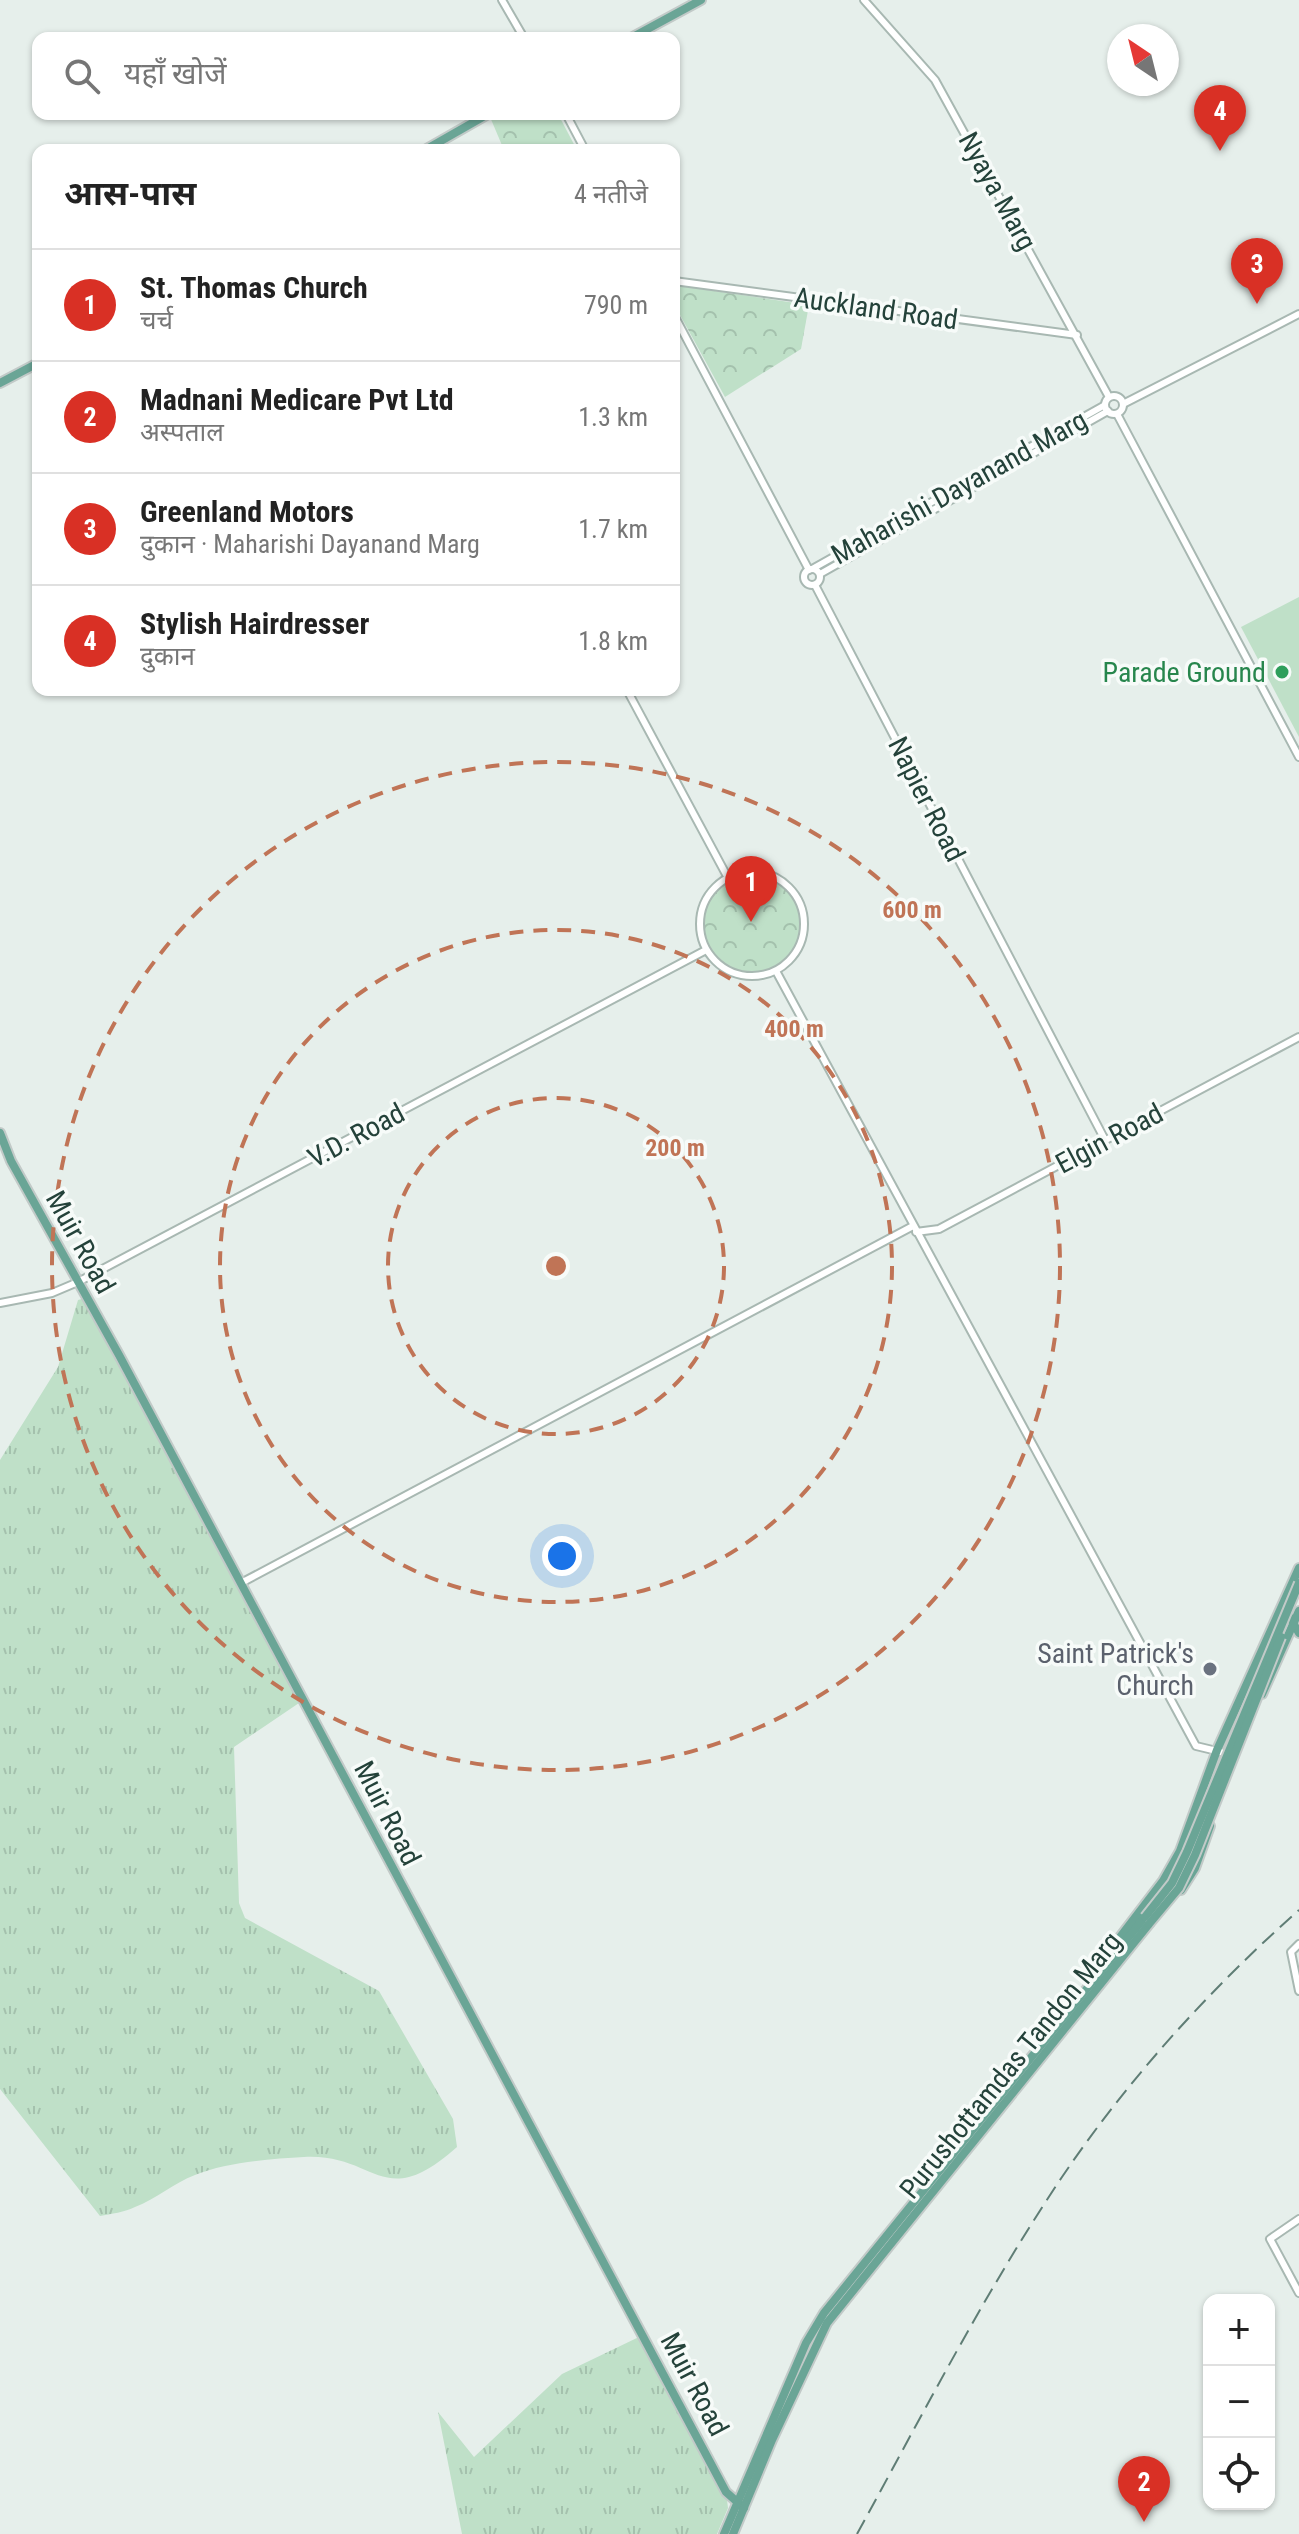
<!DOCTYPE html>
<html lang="hi">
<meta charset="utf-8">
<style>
body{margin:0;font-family:"Roboto Condensed","Noto Sans Devanagari",sans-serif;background:#f6f6f6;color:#222}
.controls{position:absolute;right:24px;bottom:24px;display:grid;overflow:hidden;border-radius:16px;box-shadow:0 2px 6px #0004}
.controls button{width:72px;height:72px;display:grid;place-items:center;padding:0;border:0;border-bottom:2px solid #e0e0e0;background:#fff;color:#222;font:40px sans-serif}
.compass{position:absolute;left:1107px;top:24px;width:72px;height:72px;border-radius:50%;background:#fff;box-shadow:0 2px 6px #0004;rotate:325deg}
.you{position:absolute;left:562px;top:1556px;width:28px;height:28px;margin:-20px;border:6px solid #fff;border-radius:50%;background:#1a73e8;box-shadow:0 0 0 12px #1a73e833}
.badge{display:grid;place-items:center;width:52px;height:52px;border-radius:50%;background:#d93025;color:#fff;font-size:26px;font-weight:700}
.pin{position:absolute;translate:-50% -66px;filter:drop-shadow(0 2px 4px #0008)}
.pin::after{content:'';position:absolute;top:42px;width:28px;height:24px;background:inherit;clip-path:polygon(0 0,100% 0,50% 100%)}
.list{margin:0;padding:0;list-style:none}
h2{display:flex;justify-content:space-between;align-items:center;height:104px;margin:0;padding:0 32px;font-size:34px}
h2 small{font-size:26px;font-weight:400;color:#767676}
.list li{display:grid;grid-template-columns:52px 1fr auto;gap:24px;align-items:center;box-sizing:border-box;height:112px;padding:0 32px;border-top:2px solid #e0e0e0}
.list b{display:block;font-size:30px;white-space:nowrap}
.list p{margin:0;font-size:26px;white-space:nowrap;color:#767676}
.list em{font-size:26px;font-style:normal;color:#767676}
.icon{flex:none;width:44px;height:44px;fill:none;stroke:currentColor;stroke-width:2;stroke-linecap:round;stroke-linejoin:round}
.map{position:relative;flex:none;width:1299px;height:2534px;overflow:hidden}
.search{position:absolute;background:#fff;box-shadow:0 2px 6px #0004;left:32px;top:32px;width:648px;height:88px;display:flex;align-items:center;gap:20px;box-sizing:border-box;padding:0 28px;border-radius:16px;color:#767676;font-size:30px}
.panel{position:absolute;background:#fff;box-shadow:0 2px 6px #0004;left:32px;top:144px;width:648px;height:552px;border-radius:16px}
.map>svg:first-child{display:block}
</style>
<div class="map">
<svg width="1299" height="2534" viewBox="0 0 1299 2534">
<defs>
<pattern id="grass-tufts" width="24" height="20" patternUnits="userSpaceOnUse" patternTransform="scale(2)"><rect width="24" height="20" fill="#bfe0c8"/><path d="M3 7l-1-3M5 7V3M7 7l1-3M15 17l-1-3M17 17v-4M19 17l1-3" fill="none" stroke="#a4c1ad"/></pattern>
<pattern id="park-crowns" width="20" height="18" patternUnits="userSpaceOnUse" patternTransform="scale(2)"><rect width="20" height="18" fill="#bfe0c8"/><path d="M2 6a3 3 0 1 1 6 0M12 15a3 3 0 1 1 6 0" fill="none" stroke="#a4c1ad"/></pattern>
</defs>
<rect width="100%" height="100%" fill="#e6efeb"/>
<g fill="url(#grass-tufts)">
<path d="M85 1298 299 1703 234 1747 239 1903 245 1918 379 1991 453 2119 457 2147C382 2214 377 2153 304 2157 270 2159 226 2162 195 2175 174 2183 156 2199 135 2207 125 2212 111 2214 100 2216L0 2089V1460L58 1367 78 1300Z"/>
<polygon points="641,2336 726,2492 728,2508 717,2534 462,2534 438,2412 474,2457 562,2374"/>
</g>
<g fill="url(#park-crowns)">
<polygon points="497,114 558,114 577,150 504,150 490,117"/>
<polygon points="674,285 809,305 801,349 725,397 674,304"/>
<circle cx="752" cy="925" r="49"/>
</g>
<polygon fill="#bfe0c8" points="1299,597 1299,737 1241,627"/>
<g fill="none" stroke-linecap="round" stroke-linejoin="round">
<defs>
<g id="minor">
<polyline points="502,0 524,38"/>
<polyline points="864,0 935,80 1109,397"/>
<polyline points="566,114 585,150"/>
<polyline points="674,281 1077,335"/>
<polyline points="674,315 809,570"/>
<circle cx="1114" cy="405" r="9"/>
<polyline points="1123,404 1299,314"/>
<polyline points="1117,414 1299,757"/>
<polyline points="812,569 1105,405"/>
<circle cx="812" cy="577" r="8"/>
<polyline points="820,574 1108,411"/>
<polyline points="815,585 1105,1140"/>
<polyline points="627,690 728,878"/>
<circle cx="752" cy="924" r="52"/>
<polyline points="776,971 1196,1746 1221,1752"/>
<polyline points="916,1232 939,1229 1299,1037"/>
<polyline points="0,1303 52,1293 78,1282 706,950"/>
<polyline points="241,1583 913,1226"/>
<polyline points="1299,1944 1291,1952 1299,1991"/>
<polyline points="1299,2219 1270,2239 1299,2293"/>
</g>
<g id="major">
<polyline points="631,38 701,0"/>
<polyline points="425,150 488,114"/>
<polyline points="0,383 38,363"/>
<polyline points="0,1133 11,1161 119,1355 726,2492 744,2508"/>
<polyline points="1284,1608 1299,1633"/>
<polyline points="1262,1694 1299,1611"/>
<polyline points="1181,1890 1195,1868 1210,1826"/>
<polyline points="1095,1981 1098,1966 1163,1881 1180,1851 1217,1750 1299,1568"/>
<polyline points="724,2534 806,2343 824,2313 1145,1917"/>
<polyline points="733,2534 772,2440 827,2323 1149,1924"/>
</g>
</defs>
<use href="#minor" stroke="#a8b8b2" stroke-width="10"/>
<use href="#major" stroke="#c2cac8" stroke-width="12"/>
<use href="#minor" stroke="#fff" stroke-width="6"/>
<use href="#major" stroke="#6aa596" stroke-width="8"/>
<path stroke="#5f7d75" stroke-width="2" stroke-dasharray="16 8" stroke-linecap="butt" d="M857 2534C923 2414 986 2290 1062 2177 1129 2078 1210 1989 1299 1910"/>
<defs>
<g id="major-bridge">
<polyline points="1145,1917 1172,1883 1187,1852 1299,1583"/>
<polyline points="1149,1924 1179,1888 1195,1855 1281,1637"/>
</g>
</defs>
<use href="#major-bridge" stroke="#c2cac8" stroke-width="12" stroke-linecap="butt"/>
<use href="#major-bridge" stroke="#6aa596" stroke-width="8"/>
</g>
<g fill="none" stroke="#c07456" stroke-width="4" stroke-dasharray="14 10">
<circle cx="556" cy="1266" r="168"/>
<circle cx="556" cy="1266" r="336"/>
<circle cx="556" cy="1266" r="504"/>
</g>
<circle fill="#2e9e5b" stroke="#f7fbf9" stroke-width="3" cx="1282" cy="672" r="8"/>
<circle fill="#6b7280" stroke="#f7fbf9" stroke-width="3" cx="1210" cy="1669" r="8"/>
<g text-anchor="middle" stroke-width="7" stroke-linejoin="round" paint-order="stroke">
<g font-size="28" fill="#24423a" stroke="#f7fbf9">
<text transform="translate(998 191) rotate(61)" y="10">Nyaya Marg</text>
<text transform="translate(876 308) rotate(8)" y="10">Auckland Road</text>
<text transform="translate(959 487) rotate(-29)" y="10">Maharishi Dayanand Marg</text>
<text transform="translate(927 799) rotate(63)" y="10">Napier Road</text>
<text transform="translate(356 1135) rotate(-28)" y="10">V.D. Road</text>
<text transform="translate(1109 1138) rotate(-28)" y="10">Elgin Road</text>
<text transform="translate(81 1242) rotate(61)" y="10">Muir Road</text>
<text transform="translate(388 1813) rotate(63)" y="10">Muir Road</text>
<text transform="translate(1010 2065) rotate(-51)" y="10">Purushottamdas Tandon Marg</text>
<text transform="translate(695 2384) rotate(62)" y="10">Muir Road</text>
</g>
<g font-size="28" fill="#27864d" stroke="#f7fbf9" text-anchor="end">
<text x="1266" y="682">Parade Ground</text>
</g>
<g font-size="28" fill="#5b616d" stroke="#f7fbf9" text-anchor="end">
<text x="1194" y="1663">Saint Patrick's<tspan x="1194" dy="32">Church</tspan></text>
</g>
</g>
<circle cx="556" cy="1266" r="12" fill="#c07456" stroke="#f7fbf9" stroke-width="4"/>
<g font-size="24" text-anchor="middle" font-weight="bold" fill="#c07456" stroke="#f7fbf9" stroke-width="7" stroke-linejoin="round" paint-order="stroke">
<text x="912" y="918">600 m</text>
<text x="794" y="1037">400 m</text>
<text x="675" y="1156">200 m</text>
</g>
</svg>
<div class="controls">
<button>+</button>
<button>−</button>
<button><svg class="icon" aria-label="locate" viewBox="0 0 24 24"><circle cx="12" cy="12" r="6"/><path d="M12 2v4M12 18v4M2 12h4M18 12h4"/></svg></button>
</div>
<svg class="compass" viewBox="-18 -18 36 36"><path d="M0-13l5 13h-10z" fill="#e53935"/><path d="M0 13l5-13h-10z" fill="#767676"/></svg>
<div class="you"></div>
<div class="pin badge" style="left:751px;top:922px">1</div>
<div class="pin badge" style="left:1144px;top:2522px">2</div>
<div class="pin badge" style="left:1257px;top:304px">3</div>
<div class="pin badge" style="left:1220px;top:151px">4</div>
<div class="search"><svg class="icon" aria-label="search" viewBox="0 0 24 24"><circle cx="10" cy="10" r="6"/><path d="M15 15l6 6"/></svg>यहाँ खोजें</div>
<section class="panel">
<h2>आस-पास<small>4 नतीजे</small></h2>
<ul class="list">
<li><span class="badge">1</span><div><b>St. Thomas Church</b><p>चर्च</p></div><em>790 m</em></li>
<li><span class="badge">2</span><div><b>Madnani Medicare Pvt Ltd</b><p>अस्पताल</p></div><em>1.3 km</em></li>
<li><span class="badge">3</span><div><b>Greenland Motors</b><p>दुकान · Maharishi Dayanand Marg</p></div><em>1.7 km</em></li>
<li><span class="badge">4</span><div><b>Stylish Hairdresser</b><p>दुकान</p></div><em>1.8 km</em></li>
</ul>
</section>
</div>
